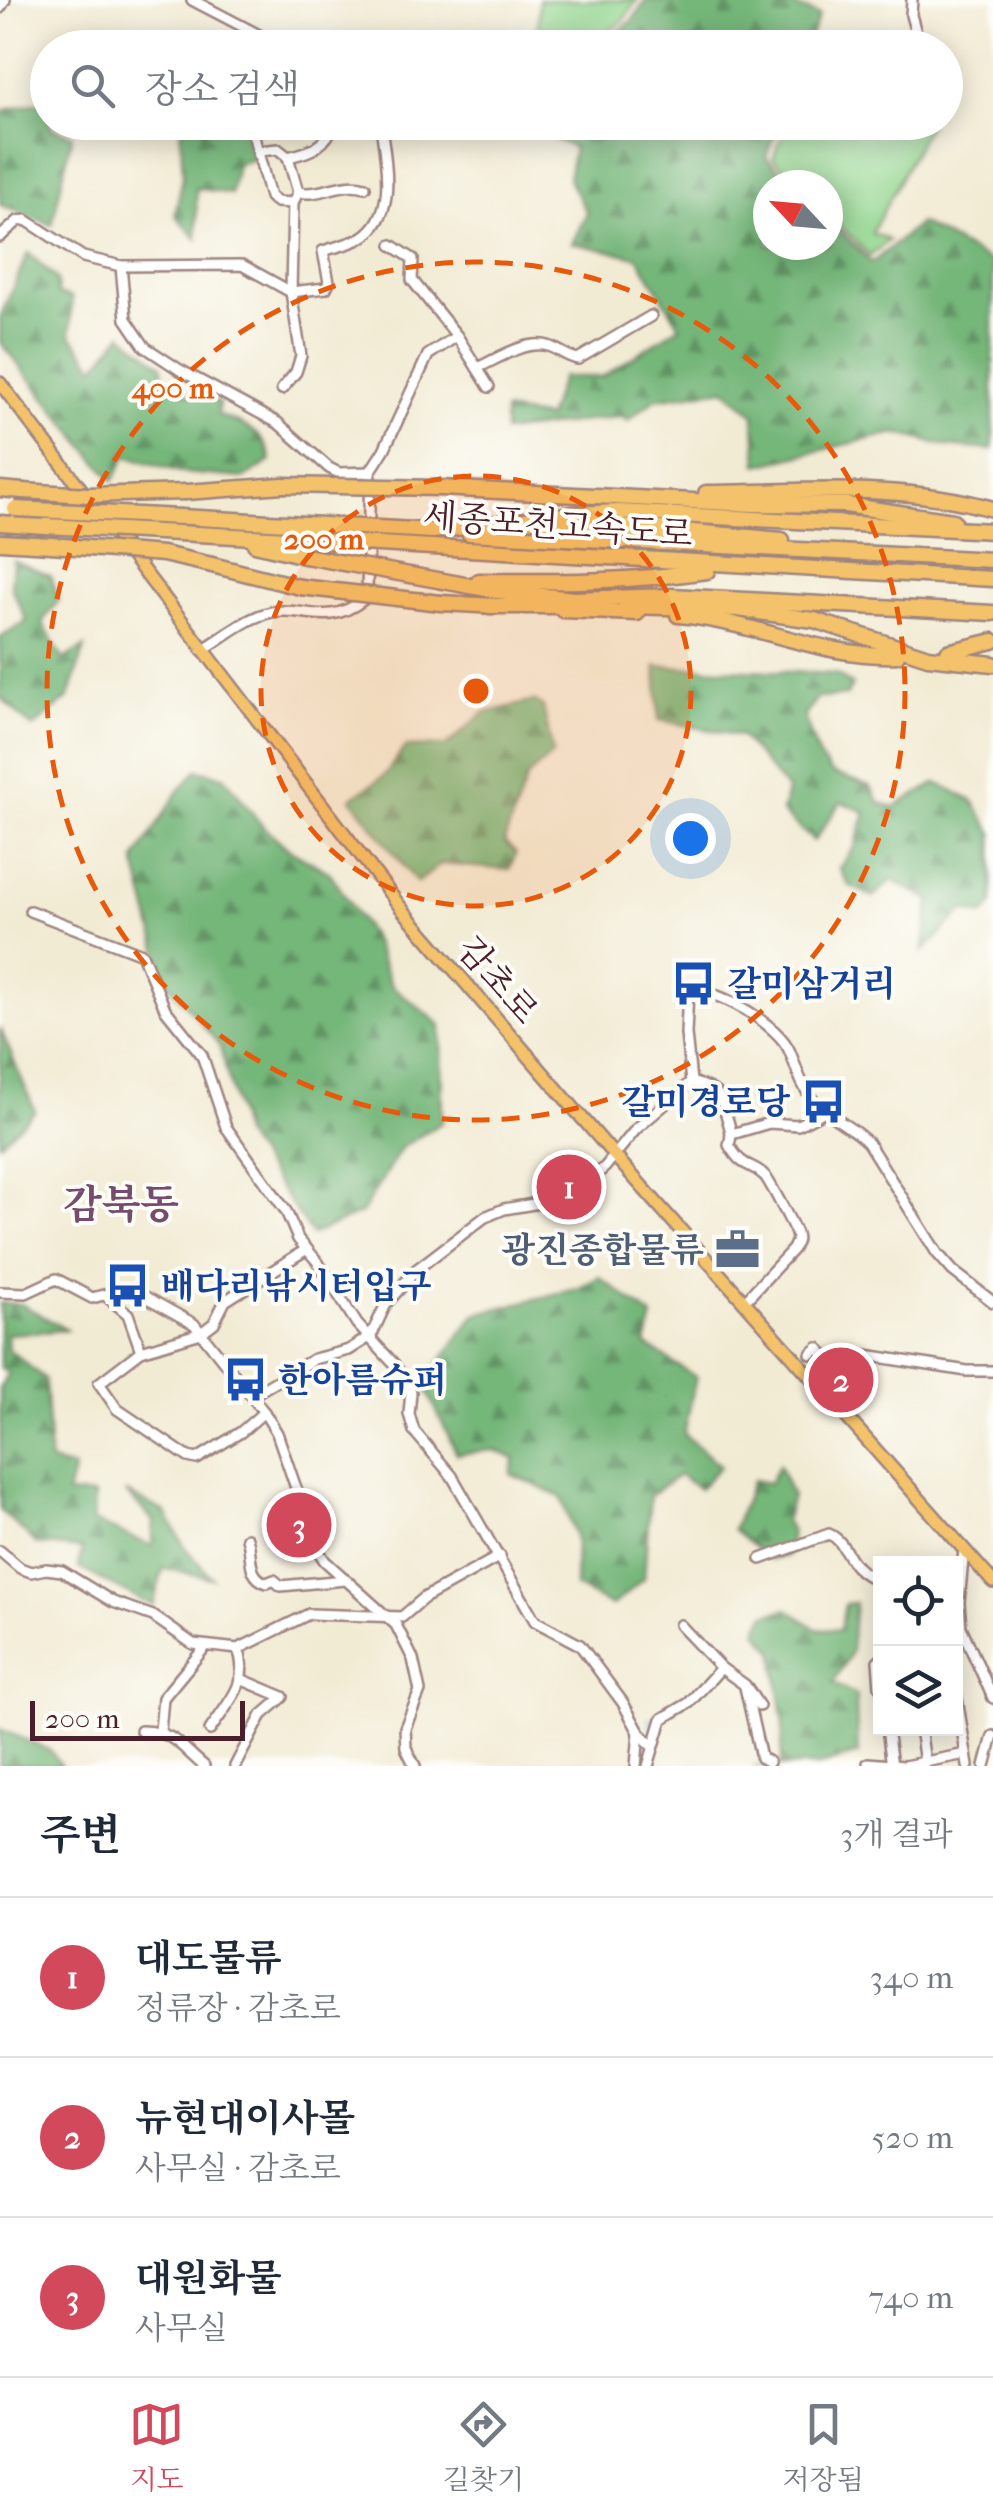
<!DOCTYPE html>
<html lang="ko">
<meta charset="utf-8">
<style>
body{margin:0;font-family:"IM FELL French Canon","Noto Serif KR",serif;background:#f6f6f7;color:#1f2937}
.controls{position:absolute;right:30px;bottom:30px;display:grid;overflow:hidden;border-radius:0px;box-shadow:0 5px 25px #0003}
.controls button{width:90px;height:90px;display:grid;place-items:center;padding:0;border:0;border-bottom:2px solid #e0e1e3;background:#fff;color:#1f2937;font:50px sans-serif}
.compass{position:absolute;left:753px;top:170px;width:90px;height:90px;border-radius:50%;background:#fff;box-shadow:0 5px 25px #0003;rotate:296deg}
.scale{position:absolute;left:30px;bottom:25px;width:215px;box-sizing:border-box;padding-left:10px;border:5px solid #4a1f2b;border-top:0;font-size:28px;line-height:35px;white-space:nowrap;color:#4a1f2b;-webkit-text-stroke:8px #fdfcf7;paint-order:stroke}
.you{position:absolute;left:690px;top:838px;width:35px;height:35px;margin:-25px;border:8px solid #fff;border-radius:50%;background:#1a73e8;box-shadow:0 0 0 15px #1a73e833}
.badge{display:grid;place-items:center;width:65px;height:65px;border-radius:50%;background:#d1495b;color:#fff;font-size:32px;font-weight:700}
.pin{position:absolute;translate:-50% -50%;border:5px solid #fff;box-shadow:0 2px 10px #0006}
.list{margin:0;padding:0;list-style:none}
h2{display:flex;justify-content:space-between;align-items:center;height:130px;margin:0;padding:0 40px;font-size:42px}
h2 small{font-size:32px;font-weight:400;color:#747a83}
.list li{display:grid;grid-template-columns:65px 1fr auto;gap:30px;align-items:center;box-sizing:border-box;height:160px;padding:0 40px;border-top:2px solid #e0e1e3}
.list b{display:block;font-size:38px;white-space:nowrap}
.list p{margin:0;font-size:32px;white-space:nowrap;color:#747a83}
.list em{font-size:32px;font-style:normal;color:#747a83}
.icon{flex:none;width:55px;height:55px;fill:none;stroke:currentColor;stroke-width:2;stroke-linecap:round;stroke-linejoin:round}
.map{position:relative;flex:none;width:993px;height:1766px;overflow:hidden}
.search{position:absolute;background:#fff;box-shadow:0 5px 25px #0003;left:30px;right:30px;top:30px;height:110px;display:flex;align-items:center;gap:25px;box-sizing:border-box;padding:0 35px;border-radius:55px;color:#747a83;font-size:38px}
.sheet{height:610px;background:#fff}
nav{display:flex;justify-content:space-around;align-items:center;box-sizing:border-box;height:140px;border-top:2px solid #e0e1e3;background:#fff;font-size:28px;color:#747a83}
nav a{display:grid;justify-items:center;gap:5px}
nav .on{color:#d1495b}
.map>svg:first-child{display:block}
</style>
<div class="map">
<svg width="993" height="1766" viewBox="0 0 993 1766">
<defs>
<pattern id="forest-firs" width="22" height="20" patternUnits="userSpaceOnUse" patternTransform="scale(2.5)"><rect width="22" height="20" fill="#74b679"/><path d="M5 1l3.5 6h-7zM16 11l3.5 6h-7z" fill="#619363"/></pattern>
</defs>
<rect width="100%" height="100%" fill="#fdfcf7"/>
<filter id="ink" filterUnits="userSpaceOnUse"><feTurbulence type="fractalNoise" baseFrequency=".01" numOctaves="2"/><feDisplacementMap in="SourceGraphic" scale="20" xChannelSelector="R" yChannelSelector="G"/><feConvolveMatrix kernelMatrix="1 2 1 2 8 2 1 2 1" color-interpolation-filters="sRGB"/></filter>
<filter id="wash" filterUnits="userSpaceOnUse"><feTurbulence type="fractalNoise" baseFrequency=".0048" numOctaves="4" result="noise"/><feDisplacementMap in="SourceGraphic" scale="40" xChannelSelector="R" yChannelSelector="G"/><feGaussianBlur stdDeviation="2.25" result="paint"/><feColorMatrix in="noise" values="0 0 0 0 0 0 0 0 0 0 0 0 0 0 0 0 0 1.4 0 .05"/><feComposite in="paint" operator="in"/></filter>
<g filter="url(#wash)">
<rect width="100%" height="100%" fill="#f2ebd4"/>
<g fill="#91d58e" stroke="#6e7a5c" stroke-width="2.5">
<polygon points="539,0 637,0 623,21 588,47 537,48"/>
<polygon points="888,122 893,126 898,123 929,123 872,233 889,240 870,256 828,213 828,185 800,185 773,158 788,123"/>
</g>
<g fill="url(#forest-firs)" stroke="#5f6a52" stroke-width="2.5">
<polygon points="646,0 779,0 819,15 807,47 599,47 632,21"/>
<polygon points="46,101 51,128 72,135 52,225 0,205 0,111"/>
<polygon points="180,123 241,123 255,159 237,164 231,194 196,188 197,239 175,215 183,176"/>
<polygon points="540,123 779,123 766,157 794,185 768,185 768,245 828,245 828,219 872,263 920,223 993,263 993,450 946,446 895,433 758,465 754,414 725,389 655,399 627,421 623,416 504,432 504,411 547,418 562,377 602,377 680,326 638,257 572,243 587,213 568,178 574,148 540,132"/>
<path d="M28 253 57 279 58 294 72 298 70 334 95 367 122 334 162 365 164 387 219 402 218 415C242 423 267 434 271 461L245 478 184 473 126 456 113 481 0 342V318Z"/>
<polygon points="13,560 50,576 59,600 42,622 63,659 85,647 69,697 33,728 0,697 0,638 27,621 11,587"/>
<polygon points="656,666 836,674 852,685 846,696 817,698 804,716 818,755 831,773 870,786 880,803 894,807 937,783 973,801 993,833 993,904 983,915 964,910 923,952 930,900 892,880 873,897 849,885 839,868 855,847 866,812 841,802 814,841 782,813 787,790 741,736 659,720"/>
<polygon points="534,701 543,707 553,754 527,777 504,842 516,853 509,870 441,864 417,883 351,798 384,776 405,747 446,746 484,713"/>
<polygon points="197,770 224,776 260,823 287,848 330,873 373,939 391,985 441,1025 442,1122 402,1147 361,1213 312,1235 243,1135 220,1046 166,981 135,860 178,792"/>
<polygon points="0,1028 35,1111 0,1143"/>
<polygon points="599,1277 653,1317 646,1345 696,1377 684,1434 720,1466 699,1489 679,1475 650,1495 644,1578 612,1606 575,1587 576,1538 561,1497 511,1474 515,1459 494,1450 457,1454 424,1384 475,1314 579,1288"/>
<polygon points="0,1303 21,1304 67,1330 7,1334 8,1349 45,1379 50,1462 74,1468 67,1494 94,1496 93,1522 152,1546 154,1521 125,1492 165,1512 186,1549 212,1578 163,1568 153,1606 79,1568 82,1549 37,1544 1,1511 0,1389 8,1372 0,1368"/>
<polygon points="779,1465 792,1496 785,1521 791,1530 788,1555 771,1560 733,1530 753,1480 769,1483"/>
<polygon points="855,1603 851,1652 833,1683 856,1695 858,1754 817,1766 753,1766 781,1763 783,1720 774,1651 757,1631 765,1614 788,1609 816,1629 840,1630 845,1604"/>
<polygon points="0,1729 51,1751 61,1766 0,1766"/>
</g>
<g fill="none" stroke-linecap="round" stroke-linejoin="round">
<polyline stroke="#63addb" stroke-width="2.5" points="649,1737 651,1718"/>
</g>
</g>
<g filter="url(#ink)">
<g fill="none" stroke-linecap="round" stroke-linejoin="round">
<defs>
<g id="minor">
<polyline points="192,0 284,48"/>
<polyline points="0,8 5,0"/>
<polyline points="910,48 918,40 911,15 912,0"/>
<polyline points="250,122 270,197 277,202 293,203"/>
<path d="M259 151 278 149 288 157C311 152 326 146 335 122"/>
<polyline points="288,157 298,192"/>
<path d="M0 237 18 221 26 220 83 257 121 266 126 319 145 347 180 370 278 423 329 468 339 473 370 472 367 592 363 600C326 628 306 606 272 612 248 616 223 638 202 650"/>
<path d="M121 266 242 265 291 292 326 288 329 282 323 251C335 247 350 244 361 238 398 216 386 162 381 127"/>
<polyline points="457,336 489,387"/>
<path d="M477 368C497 359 525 340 548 346 559 349 566 357 578 359L651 316"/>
<path d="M282 389 296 372 301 356 291 292 293 203 298 192C322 197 341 180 365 187"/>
<polyline points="370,472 384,450 428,355 457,336 412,280 413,259 392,245"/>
<polyline points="30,911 142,954 165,1009 202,1055 226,1127 286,1211 298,1239 317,1261 357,1324 395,1365 411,1392 409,1414 414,1431 452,1476 535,1621 580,1645 623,1703 639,1732 653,1747"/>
<path d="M691 1082C720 1091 720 1093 728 1121 731 1131 732 1135 729 1145 744 1171 750 1161 765 1176 769 1181 794 1227 796 1234 798 1241 796 1242 793 1249L744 1302"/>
<polyline points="732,1134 769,1123 798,1125 825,1111"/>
<polyline points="0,1292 26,1293 56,1279 92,1298 123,1290 137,1292 194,1324 264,1412 277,1433 317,1549 325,1561 396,1625 413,1659 420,1691 405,1728 406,1748 415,1766"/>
<polyline points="105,1295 128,1314 141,1351"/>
<polyline points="811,1354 818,1348 844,1374 866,1355 967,1371 993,1371"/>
<path d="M251 1396 314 1359 349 1350 371 1336 386 1304 417 1269 485 1217 504 1209 551 1201 584 1185 605 1167 636 1129 691 1082 686 1034 688 989C717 989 779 1024 790 1052 797 1069 801 1086 813 1100 829 1118 852 1126 868 1143L937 1253 953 1271 993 1302"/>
<polyline points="264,1412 241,1432 197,1459 188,1457 117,1409 99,1383 141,1351 201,1333 214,1323 225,1301 307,1249"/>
<path d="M247 1538C253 1555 246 1577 267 1583L274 1580 281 1586 345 1580"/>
<polyline points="964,1549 959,1602 961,1627 993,1698"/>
<polyline points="0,1551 20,1568 31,1572 46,1569 62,1571 113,1602 153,1616 193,1644 238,1649 309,1614 402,1617 424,1598 500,1556"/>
<path d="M761 1559 829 1534C851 1544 843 1568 880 1581"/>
<polyline points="680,1625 721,1668 745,1685 759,1706"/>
<polyline points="878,1661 880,1687"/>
<polyline points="745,1687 761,1758 769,1762"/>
<polyline points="956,1692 968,1766"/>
<polyline points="887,1728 892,1766"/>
<polyline points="920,1728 925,1763"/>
<path d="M210 1730C228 1703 251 1681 238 1649"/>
<path d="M141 1731C174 1731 180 1746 204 1766"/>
<polyline points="160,1731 163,1698 206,1646"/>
<polyline points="868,1763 904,1766 966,1754"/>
<polyline points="235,1766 262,1715 283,1697 243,1680"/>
<polyline points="636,1766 639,1732"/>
<polyline points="648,1766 662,1719 689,1703 721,1668"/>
<polyline points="985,1766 993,1736"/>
</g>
<polyline id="major" points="0,383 402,909 614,1155 993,1582"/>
<g id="highway">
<polyline points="440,488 753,504 845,505 953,521"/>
<polyline points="0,489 23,491"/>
<polyline points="186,492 283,485"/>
<path d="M706 493C803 492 897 482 993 509"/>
<polyline points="181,517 287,523"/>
<polyline points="0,523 46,526"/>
<polyline points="545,525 649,528 782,540"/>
<polyline points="433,531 574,514 618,512 993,531"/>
<polyline points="469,533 993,560"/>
<polyline points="197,534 306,540"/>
<polyline points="0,542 51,545"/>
<polyline points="255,544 305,556"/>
<polyline points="432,547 993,579"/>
<polyline points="212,565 300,587"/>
<polyline points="443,581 498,591 574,599 672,596 993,613"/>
<path d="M479 581C556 582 631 582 707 571"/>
<polyline points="441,603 497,606"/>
<polyline points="489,606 569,606"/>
<polyline points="626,606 738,609 814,620 928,657 993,664"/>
<polyline points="563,610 637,613"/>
<path d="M678 615C754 621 820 658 897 655"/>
<polyline points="948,652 993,641"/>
</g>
</defs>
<use href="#minor" stroke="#9e8580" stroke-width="14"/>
<use href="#major" stroke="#9e8580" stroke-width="16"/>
<use href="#highway" stroke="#9e8580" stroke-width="19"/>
<use href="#minor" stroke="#fff" stroke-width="9"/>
<use href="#major" stroke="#f4c26a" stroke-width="11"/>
<use href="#highway" stroke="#f4c26a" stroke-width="14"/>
<defs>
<g id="highway-bridge">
<polyline points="283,485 440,488"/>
<polyline points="23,491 88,495 186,492"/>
<polyline points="15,509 181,517"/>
<polyline points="287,523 433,531"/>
<polyline points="46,526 197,534"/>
<polyline points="306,540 432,547"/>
<polyline points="51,545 163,554 212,565"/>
<polyline points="305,556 443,581"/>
<polyline points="300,587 441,603"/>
</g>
</defs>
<use href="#highway-bridge" stroke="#9e8580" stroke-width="19" stroke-linecap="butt"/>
<use href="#highway-bridge" stroke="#f4c26a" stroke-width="14"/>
</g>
</g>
<circle cx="476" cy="691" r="215" fill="#e8590c" fill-opacity=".12"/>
<g fill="none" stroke="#e8590c" stroke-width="5" stroke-dasharray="18 12">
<circle cx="476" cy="691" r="215"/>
<circle cx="476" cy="691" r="429"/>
</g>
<defs>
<symbol id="bus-bare" viewBox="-9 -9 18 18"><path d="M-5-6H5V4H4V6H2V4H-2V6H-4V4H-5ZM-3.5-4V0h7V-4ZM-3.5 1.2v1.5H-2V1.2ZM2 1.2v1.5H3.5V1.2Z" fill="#1a4fb4" stroke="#fdfcf7" stroke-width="2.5" paint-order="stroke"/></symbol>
<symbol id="office-bare" viewBox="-9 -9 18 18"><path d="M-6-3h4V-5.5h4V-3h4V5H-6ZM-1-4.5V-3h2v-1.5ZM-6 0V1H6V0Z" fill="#5c6f8a" stroke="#fdfcf7" stroke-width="2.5" paint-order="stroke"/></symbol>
</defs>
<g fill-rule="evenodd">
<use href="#bus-bare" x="662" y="952" width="63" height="63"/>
<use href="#bus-bare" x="792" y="1070" width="63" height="63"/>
<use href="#office-bare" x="706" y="1218" width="63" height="63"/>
<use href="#bus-bare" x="96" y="1254" width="63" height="63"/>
<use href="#bus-bare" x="214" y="1348" width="63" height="63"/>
</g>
<g text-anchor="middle" stroke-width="8" stroke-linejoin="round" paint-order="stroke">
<g font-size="35" fill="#4a1f2b" stroke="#fdfcf7">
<text transform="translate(558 525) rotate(4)" y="12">세종포천고속도로</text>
<text transform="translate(498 980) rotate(49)" y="12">감초로</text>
</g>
<g font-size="35" font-weight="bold" fill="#164399" stroke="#fdfcf7" text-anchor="start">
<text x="727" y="996">갈미삼거리</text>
<text x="790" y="1114" text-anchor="end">갈미경로당</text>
<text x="161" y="1298">배다리낚시터입구</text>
<text x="278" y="1392">한아름슈퍼</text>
</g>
<g font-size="35" font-weight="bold" fill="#4e5e75" stroke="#fdfcf7" text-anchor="end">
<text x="704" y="1262">광진종합물류</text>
</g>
<g font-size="40" font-weight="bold" fill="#734c6e" stroke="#fdfcf7">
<text x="121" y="1218">감북동</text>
</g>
</g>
<circle cx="476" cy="691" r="15" fill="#e8590c" stroke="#fdfcf7" stroke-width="5"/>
<g font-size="30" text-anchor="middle" font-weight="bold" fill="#e8590c" stroke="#fdfcf7" stroke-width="8" stroke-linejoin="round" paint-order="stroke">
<text x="173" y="398">400 m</text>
<text x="324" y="549">200 m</text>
</g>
</svg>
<div class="controls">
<button><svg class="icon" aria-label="locate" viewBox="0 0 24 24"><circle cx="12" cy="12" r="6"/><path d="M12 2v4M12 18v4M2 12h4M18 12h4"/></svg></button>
<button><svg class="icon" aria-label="layers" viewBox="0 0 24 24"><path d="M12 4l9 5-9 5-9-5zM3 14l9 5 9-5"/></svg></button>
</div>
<svg class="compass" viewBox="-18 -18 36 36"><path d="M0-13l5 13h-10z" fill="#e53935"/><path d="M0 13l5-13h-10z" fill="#747a83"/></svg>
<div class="scale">200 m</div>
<div class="you"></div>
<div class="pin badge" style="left:569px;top:1187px">1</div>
<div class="pin badge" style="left:841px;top:1380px">2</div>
<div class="pin badge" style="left:299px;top:1525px">3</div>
<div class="search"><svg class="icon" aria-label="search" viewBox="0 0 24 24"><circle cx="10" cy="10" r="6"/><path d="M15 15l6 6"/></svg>장소 검색</div>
</div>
<section class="sheet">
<h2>주변<small>3개 결과</small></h2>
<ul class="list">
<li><span class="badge">1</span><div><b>대도물류</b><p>정류장 · 감초로</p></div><em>340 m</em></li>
<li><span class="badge">2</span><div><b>뉴현대이사몰</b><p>사무실 · 감초로</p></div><em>520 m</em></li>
<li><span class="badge">3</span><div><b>대원화물</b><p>사무실</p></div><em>740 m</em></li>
</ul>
</section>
<nav>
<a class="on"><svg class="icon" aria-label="map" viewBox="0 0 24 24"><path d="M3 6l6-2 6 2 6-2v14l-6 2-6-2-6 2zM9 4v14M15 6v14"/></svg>지도</a>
<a><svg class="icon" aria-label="directions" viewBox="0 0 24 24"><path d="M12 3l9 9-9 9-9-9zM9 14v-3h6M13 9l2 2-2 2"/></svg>길찾기</a>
<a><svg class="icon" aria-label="saved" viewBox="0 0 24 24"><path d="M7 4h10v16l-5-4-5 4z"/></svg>저장됨</a>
</nav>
